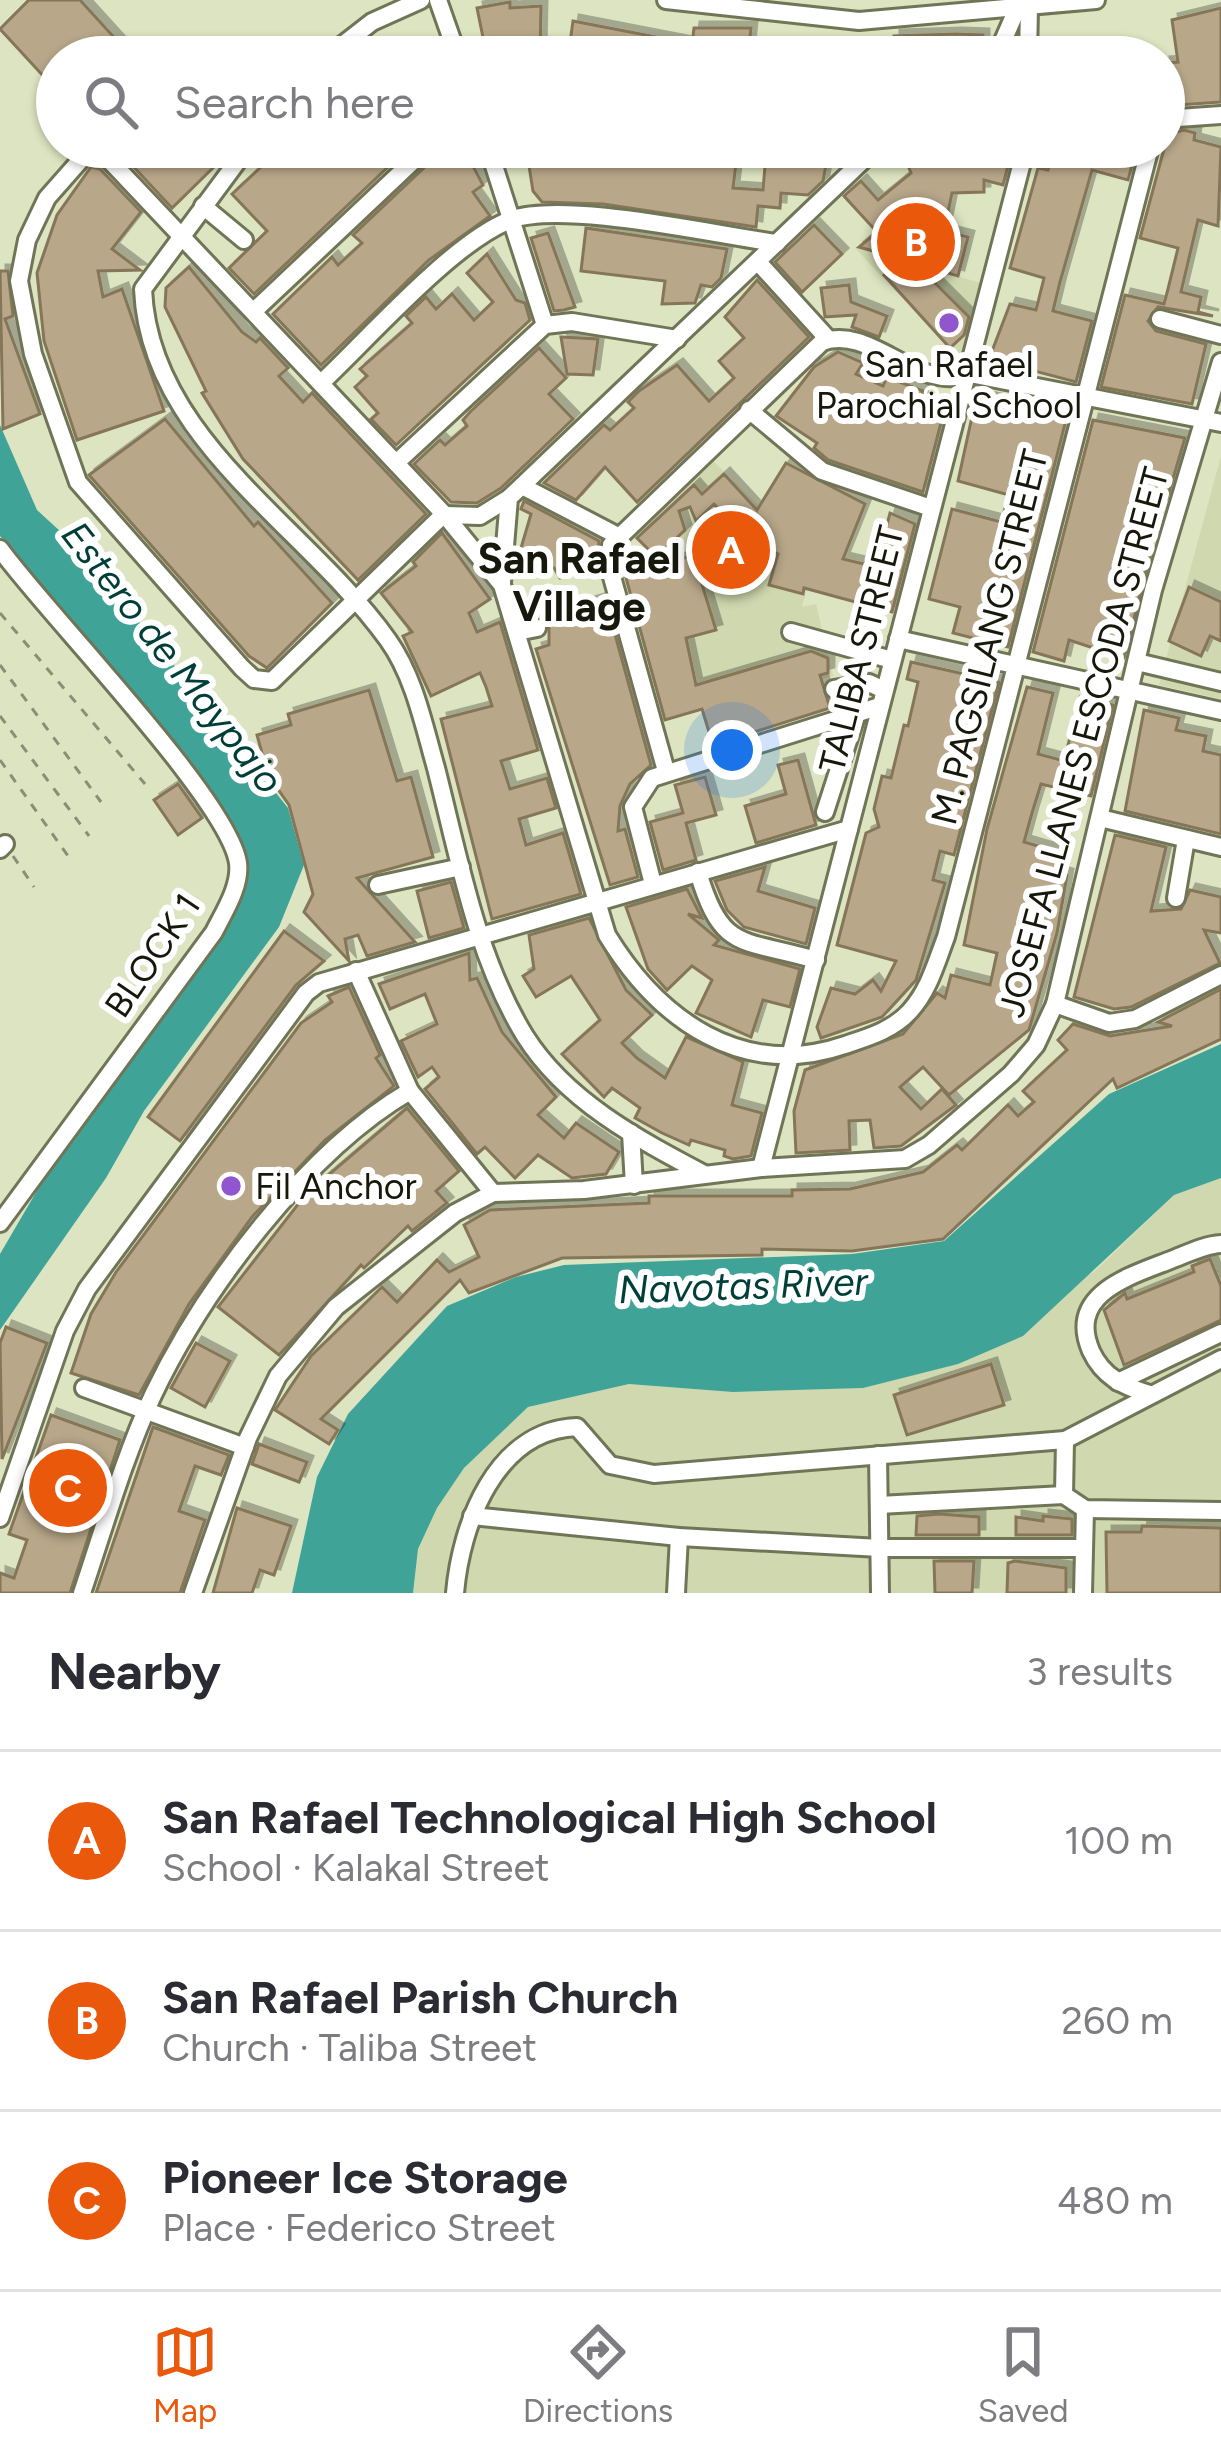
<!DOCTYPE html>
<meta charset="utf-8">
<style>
body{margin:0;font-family:Figtree,sans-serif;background:#f7f7f7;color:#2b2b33}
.you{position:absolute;left:732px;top:750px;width:42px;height:42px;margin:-30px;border:9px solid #fff;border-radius:50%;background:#1a73e8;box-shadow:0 0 0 18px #1a73e833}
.badge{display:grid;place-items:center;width:78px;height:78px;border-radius:50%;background:#ea580c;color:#fff;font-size:39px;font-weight:700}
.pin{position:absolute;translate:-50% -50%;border:6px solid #fff;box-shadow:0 3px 12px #0006}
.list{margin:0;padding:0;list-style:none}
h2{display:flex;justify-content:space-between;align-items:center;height:156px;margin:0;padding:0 48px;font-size:51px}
h2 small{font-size:39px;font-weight:400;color:#7c7c81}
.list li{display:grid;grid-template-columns:78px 1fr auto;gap:36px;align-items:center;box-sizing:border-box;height:180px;padding:0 48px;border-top:3px solid #e1e1e2}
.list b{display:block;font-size:45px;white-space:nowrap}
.list p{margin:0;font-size:39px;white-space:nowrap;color:#7c7c81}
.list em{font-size:39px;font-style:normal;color:#7c7c81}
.icon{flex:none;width:66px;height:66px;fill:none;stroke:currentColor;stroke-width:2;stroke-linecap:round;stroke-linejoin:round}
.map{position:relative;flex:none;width:1221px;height:1593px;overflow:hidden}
.search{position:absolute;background:#fff;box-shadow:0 3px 9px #0004;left:36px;right:36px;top:36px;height:132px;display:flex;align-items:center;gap:30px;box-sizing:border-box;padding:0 42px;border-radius:66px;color:#7c7c81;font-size:45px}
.sheet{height:696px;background:#fff}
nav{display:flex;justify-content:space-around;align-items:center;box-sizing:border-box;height:168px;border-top:3px solid #e1e1e2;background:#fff;font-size:33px;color:#7c7c81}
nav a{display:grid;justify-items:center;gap:6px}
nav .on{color:#ea580c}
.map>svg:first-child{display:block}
</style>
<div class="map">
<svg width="1221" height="1593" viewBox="0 0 1221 1593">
<defs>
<filter id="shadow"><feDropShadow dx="6" dy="-6" stdDeviation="0" flood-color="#0004"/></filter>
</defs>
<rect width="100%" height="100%" fill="#dde4c1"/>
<g fill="#d0d8af">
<polygon points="854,247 981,283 963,362"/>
<polygon points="1221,456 1221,699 1159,685"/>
<polygon points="712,460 760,507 819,542 802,607 816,604 833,676 705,711 664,562 632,537"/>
<polygon points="1221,1178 1221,1593 413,1593 418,1549 437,1508 464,1468 528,1407 629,1384 733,1392 863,1388 902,1376 1094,1272 1174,1195"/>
</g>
<g fill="#40a398">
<polygon points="0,425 37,510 86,555 288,808 304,865 279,927 144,1111 106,1178 0,1330 0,1254 59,1153 238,903 248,861 214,803 0,536"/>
<polygon points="1221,1044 1221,1178 1174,1195 1023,1336 958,1364 863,1388 733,1392 629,1384 528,1407 464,1468 437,1508 418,1549 413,1593 292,1593 317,1477 348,1414 447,1306 516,1277 564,1265 852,1254 944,1241 1109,1094"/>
</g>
<g fill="#b8a789" stroke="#867659" stroke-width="3" filter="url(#shadow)">
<polygon points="29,0 80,0 132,57 57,57 57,91 0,29"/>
<polygon points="510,2 510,8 541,6 540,54 487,57 477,8"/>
<polygon points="1221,8 1221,102 1164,106 1164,63 1178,62 1172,20"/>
<polygon points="573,21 692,44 694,28 751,28 748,57 568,57"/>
<polygon points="956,34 983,35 983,57 894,57 894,36"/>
<polygon points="1184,130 1195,133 1194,140 1221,147 1218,226 1198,220 1181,292 1201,297 1198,312 1213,316 1158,307 1148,321 1156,331 1206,344 1192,404 1101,387 1125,295 1164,304 1168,289 1178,248 1140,238 1168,134"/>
<polygon points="115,147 215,147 224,157 172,208"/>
<polygon points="269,147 409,147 254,294 229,268 267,231 232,194 275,154"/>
<polygon points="463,147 483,185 473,192 490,216 429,260 321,365 273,314 332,257 338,265 362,243 353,235 426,166 442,153 445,157"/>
<polygon points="526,147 738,147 733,188 763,190 766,154 828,154 823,181 808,195 781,193 780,208 758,206 756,227 603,204 542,202 533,191"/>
<polygon points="1055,147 1137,147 1128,180 1092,170 1060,282 1053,311 1092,321 1076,382 989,359 1010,304 1036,310 1044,278 1010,268 1038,168 1048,170"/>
<polygon points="998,148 1010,158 1003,185 984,180 984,192 952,193 944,231 968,237 958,276 916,264 969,317 964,335 950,348 884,275 901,259 859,247 877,232 844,196 861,181 878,200 911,173 902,150"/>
<polygon points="91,167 100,169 141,212 112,249 140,270 98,271 103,297 122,289 164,411 77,440 44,341 37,273 57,215"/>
<polygon points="814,225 842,254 802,292 775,262"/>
<polygon points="586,228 727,249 721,278 712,287 701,285 695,303 662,304 665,281 581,271"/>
<polygon points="548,233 575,307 564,310 554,311 531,238"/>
<polygon points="487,254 516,300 525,303 530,320 396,445 371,419 378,413 355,387 367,376 360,369 412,323 406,316 426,297 436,309 452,294 474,320 493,302 467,273"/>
<polygon points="189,267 242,332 256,342 260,338 288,368 279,376 303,402 312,393 426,514 358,580 243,459 202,393 206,391 165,307 166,288"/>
<polygon points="0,271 8,271 13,316 5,319 40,414 3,429"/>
<polygon points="757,280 809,337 637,502 605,467 576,500 544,483 604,425 610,430 634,408 628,402 639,391 677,365 709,401 734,378 719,361 744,338 725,317"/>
<polygon points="849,285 851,302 887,316 879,337 852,327 856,315 825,317 821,288"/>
<polygon points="561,337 598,339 593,375 567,374"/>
<polygon points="539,348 566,378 549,394 573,419 501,488 477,503 451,502 414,464 440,440 445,445 467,426 463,420 470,412"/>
<polygon points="838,352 863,363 856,374 883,386 887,377 923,391 917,413 942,419 923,492 828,460 814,448 817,443 776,416 814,367"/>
<polygon points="986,398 1067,416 1008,647 953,633 960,607 929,599 952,509 1001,522 1009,495 958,481 975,403"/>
<polygon points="165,419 254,526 258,522 332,603 267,668 249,656 89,475"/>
<polygon points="1093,420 1185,438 1167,499 1139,492 1130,526 1146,530 1140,552 1150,554 1124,658 1069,640 1064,661 1033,652"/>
<polygon points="786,463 865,504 843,559 876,567 890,513 915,524 892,612 804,588 803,594 769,585 778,554 747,538 757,573 739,578 733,558 716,565 710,552 744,536 714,504 696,521 690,507 679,511 685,530 656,557 637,538 694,485 702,494 724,474 757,510"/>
<polygon points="524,501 599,541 596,568 560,578 554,568 516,565 531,514 521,509"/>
<polygon points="442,533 490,599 469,613 477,632 500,622 538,750 501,761 510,789 547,778 556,808 519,819 526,845 563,833 581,894 492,919 441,719 492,706 486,687 480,673 431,696 403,636 412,632 381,593 416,566 413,562"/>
<polygon points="693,555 716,630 686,638 696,685 811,651 828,658 828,673 820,675 830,708 713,745 702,709 665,720 623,567 654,559 641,571"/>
<polygon points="1189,587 1221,602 1221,641 1210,636 1201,656 1169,641"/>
<polygon points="605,598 651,765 630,784 620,806 618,831 625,829 638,877 610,885 536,649 549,645 549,624 543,616"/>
<polygon points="911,662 999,682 954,855 940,851 933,880 945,883 916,980 882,1017 821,1038 817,1027 831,988 855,994 873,980 881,991 896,961 837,945 866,833 879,827 874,809 882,776 891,778 904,725 908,726 918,682 907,679"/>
<polygon points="1027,687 1053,693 1038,754 1064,761 1080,697 1113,705 1091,796 1041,784 1032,813 1024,842 1062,853 1057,872 1067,875 1057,933 1029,1030 949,1095 923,1067 900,1087 921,1109 942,1089 956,1105 901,1146 874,1148 870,1120 849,1121 850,1150 796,1153 794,1111 805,1070 903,1034 937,993 945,998 951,975 990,985 997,953 964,945 987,829"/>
<polygon points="369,690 397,781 411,777 433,857 357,878 415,942 367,956 358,935 345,939 349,961 304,912 313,894 289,805 268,775 257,735 291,725 288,714"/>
<polygon points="1144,710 1179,718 1176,730 1206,736 1203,751 1221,755 1221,834 1125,811"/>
<polygon points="798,760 816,825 756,843 745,806 786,794 778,765"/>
<polygon points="705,777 716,815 686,823 696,860 663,870 650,822 683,813 675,785"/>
<polygon points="178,784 202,818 178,835 154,800"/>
<polygon points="1115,835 1166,847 1151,911 1181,909 1190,890 1221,897 1221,933 1204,930 1220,963 1131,1007 1114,1009 1074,997"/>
<polygon points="765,867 758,891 815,908 806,944 744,927 727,910 715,881"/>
<polygon points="451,882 464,928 429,938 417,891"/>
<polygon points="687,889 702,918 688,914 719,940 714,945 800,969 790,1007 763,1000 751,1037 696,1013 712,980 692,966 667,990 648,969 626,907"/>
<polygon points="589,918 626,990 652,1015 622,1043 637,1058 665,1078 686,1037 743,1062 732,1105 762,1113 751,1156 733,1159 724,1156 725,1150 691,1140 689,1145 662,1133 635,1118 640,1108 612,1088 604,1097 562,1054 600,1020 571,976 536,997 523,976 534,969 529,935"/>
<polygon points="284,931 324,961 296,985 180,1141 148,1117"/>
<polygon points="469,953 470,980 477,978 502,1032 556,1097 538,1115 564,1138 576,1123 619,1152 606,1174 572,1178 538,1155 515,1178 485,1147 477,1154 425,1089 439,1077 432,1067 418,1077 401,1041 437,1024 425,994 390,1009 379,984"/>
<polygon points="349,987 380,1055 376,1058 394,1086 325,1140 252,1217 189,1304 139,1395 71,1373 91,1314 116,1272 301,1023 332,1002 328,996"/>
<polygon points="1221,989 1221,1039 1117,1088 1113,1079 943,1239 852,1251 762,1249 762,1255 562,1258 469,1293 460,1280 321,1419 338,1430 329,1444 275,1410 311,1356 382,1287 397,1302 437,1260 449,1272 479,1257 464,1225 490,1210 649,1203 649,1196 792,1196 792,1190 850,1189 923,1172 957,1145 962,1150 1008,1105 1018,1116 1034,1102 1023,1091 1067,1050 1058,1040 1073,1024 1110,1036 1172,1026 1158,1022"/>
<polygon points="407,1108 459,1171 436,1191 447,1203 412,1231 408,1226 364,1268 361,1265 279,1355 218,1307 306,1194"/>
<polygon points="1210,1259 1221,1286 1221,1320 1124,1365 1104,1310 1125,1293 1127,1299 1194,1272 1192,1266"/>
<polygon points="6,1327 47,1343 2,1459 0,1343"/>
<polygon points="196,1343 230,1361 205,1407 171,1388"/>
<polygon points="991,1364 1004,1405 907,1435 894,1395"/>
<polygon points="51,1415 120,1440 70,1593 0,1593 0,1573 14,1578 27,1540 9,1534"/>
<polygon points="153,1427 229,1455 221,1475 195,1466 179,1511 205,1520 180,1593 96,1593"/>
<polygon points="259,1444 307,1462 299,1482 252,1464"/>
<polygon points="237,1508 291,1526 274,1575 260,1570 252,1593 213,1593"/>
<polygon points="939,1514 979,1517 979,1535 916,1535 917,1516"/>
<polygon points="1043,1516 1072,1519 1072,1535 1016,1535 1016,1517 1043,1521"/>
<polygon points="1142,1526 1221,1528 1221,1593 1107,1593 1106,1532 1141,1532"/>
<polygon points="934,1561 974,1561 972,1593 935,1593"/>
<polygon points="1015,1561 1066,1568 1066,1593 1007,1593 1008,1563"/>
</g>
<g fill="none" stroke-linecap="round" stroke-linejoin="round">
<defs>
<g id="minor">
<polyline points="438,0 458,57"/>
<polyline points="666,0 859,21 1096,0"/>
<polyline points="327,57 372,22 421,0"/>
<polyline points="996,57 1017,9"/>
<polyline points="1028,57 1029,8"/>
<polyline points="1164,119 1221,115"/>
<polyline points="92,147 47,198 27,240 19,281 33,354 78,482 242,668 254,679 272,681 444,514"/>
<path d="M97 147 444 514 502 585 607 935C659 1020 742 1080 845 1045 869 1037 893 1030 910 1011 929 990 936 963 946 937L1150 147"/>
<path d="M248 147 143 289C149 440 308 527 388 640 414 676 424 726 436 768 459 858 476 956 525 1036 566 1101 638 1139 704 1174"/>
<polyline points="488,147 545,325"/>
<polyline points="203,206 244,240"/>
<polyline points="758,262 828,339"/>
<polyline points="254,311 428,147"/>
<polyline points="1160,319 1221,335"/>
<path d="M321 383C368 339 453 242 510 220 563 200 716 235 777 243"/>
<polyline points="749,410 822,471 931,508"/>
<polyline points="396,463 545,325 572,322 677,339"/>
<polyline points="522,486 618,536"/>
<polyline points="445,515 480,516 509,498"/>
<path d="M0 549C46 613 229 800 238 863 241 886 224 912 214 932L0 1223"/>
<polyline points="502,582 509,498 877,147"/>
<polyline points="511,613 553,600"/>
<polyline points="517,632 537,628"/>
<polyline points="791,632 892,660"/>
<polyline points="898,639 1221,711"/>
<polyline points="1137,662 1221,682"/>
<polyline points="834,689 869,683 884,690"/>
<path d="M666 771 609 566 611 545 822 342C872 324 915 393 970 374L1221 423"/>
<polyline points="825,812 857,713"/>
<polyline points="1100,818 1221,847"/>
<polyline points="0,849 5,844"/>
<path d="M698 872C722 952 740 938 816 960"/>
<polyline points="653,884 633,807 652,778 880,706"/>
<polyline points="378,885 461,867"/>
<polyline points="1176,898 1186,839"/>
<polyline points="356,971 410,1091 493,1193"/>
<polyline points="1055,1004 1109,1023 1135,1019 1221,975"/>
<polyline points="631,1133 634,1185"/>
<polyline points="761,1168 1026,147"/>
<polyline points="1118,1382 1221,1333"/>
<polyline points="84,1388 245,1447"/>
<path d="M1149 1394C1123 1386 1103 1377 1091 1351 1067 1295 1127 1277 1168 1261 1185 1255 1203 1245 1221 1244"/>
<polyline points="1065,1440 1221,1359"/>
<polyline points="878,1455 880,1593"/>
<polyline points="879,1505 1064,1495"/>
<polyline points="472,1516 679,1537 880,1548 1084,1548"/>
<polyline points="0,1518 65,1331 87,1289 306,993 319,983 849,829"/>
<path d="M82 1593C104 1528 124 1457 153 1395 204 1288 307 1151 410 1091"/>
<polyline points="193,1593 248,1438 278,1376 336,1307 455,1213 493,1193 584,1190 761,1168 905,1159 929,1145 1011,1074 1036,1045 1055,1004 1153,590 1221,362"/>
<path d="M455 1593C461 1525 495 1430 577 1427L610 1465 654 1474 1065 1440 1064 1495 1085 1509 1221 1511"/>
<polyline points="676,1593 679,1537"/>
<polyline points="1083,1593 1085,1509"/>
</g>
</defs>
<use href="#minor" stroke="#6f7556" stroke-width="22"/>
<g stroke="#898e75" stroke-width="3" stroke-dasharray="9 9" stroke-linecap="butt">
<polyline points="0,613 145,784"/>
<polyline points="0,665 101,802"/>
<polyline points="0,716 89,836"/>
<polyline points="0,760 68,856"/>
<polyline points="13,856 34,887"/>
</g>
<use href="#minor" stroke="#fff" stroke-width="16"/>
</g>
<g fill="#9156cd" stroke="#fff" stroke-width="4.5">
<circle cx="949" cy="323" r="12"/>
<circle cx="231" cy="1186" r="12"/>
</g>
<g text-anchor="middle" stroke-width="12" stroke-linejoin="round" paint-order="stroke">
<g font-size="36" fill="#16180b" stroke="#fff">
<text x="949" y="377">San Rafael<tspan x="949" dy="41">Parochial School</tspan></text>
<text x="255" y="1199" text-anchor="start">Fil Anchor</text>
</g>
<g font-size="36" fill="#16180b" stroke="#fff">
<text transform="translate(989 637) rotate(-76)" y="13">M. PAGSILANG STREET</text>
<text transform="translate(861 649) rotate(-76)" y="13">TALIBA STREET</text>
<text transform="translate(1083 742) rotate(-75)" y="13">JOSEFA LLANES ESCODA STREET</text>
<text transform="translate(152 955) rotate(-56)" y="13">BLOCK 1</text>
</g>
<g font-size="39" font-style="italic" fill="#003e38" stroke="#fff">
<text transform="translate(173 657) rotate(52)" y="14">Estero de Maypajo</text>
<text transform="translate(743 1285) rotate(-2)" y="14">Navotas River</text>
</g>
<g font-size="42" font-weight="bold" fill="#16180b" stroke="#fff">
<text x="579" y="573">San Rafael<tspan x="579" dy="48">Village</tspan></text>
</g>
</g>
</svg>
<div class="you"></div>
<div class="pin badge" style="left:731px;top:550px">A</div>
<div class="pin badge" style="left:916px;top:242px">B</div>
<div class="pin badge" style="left:68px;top:1488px">C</div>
<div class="search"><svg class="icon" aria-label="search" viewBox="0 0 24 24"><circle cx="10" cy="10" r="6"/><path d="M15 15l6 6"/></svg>Search here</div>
</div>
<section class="sheet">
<h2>Nearby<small>3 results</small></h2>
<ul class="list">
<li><span class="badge">A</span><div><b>San Rafael Technological High School</b><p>School · Kalakal Street</p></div><em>100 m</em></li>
<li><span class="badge">B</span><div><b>San Rafael Parish Church</b><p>Church · Taliba Street</p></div><em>260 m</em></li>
<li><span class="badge">C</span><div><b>Pioneer Ice Storage</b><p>Place · Federico Street</p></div><em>480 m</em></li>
</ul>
</section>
<nav>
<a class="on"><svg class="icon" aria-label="map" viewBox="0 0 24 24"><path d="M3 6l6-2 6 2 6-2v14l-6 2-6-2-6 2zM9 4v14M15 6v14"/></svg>Map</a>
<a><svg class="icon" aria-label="directions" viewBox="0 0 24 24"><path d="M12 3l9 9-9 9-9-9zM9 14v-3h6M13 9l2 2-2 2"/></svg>Directions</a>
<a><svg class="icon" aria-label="saved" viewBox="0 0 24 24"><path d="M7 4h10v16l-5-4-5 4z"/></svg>Saved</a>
</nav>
